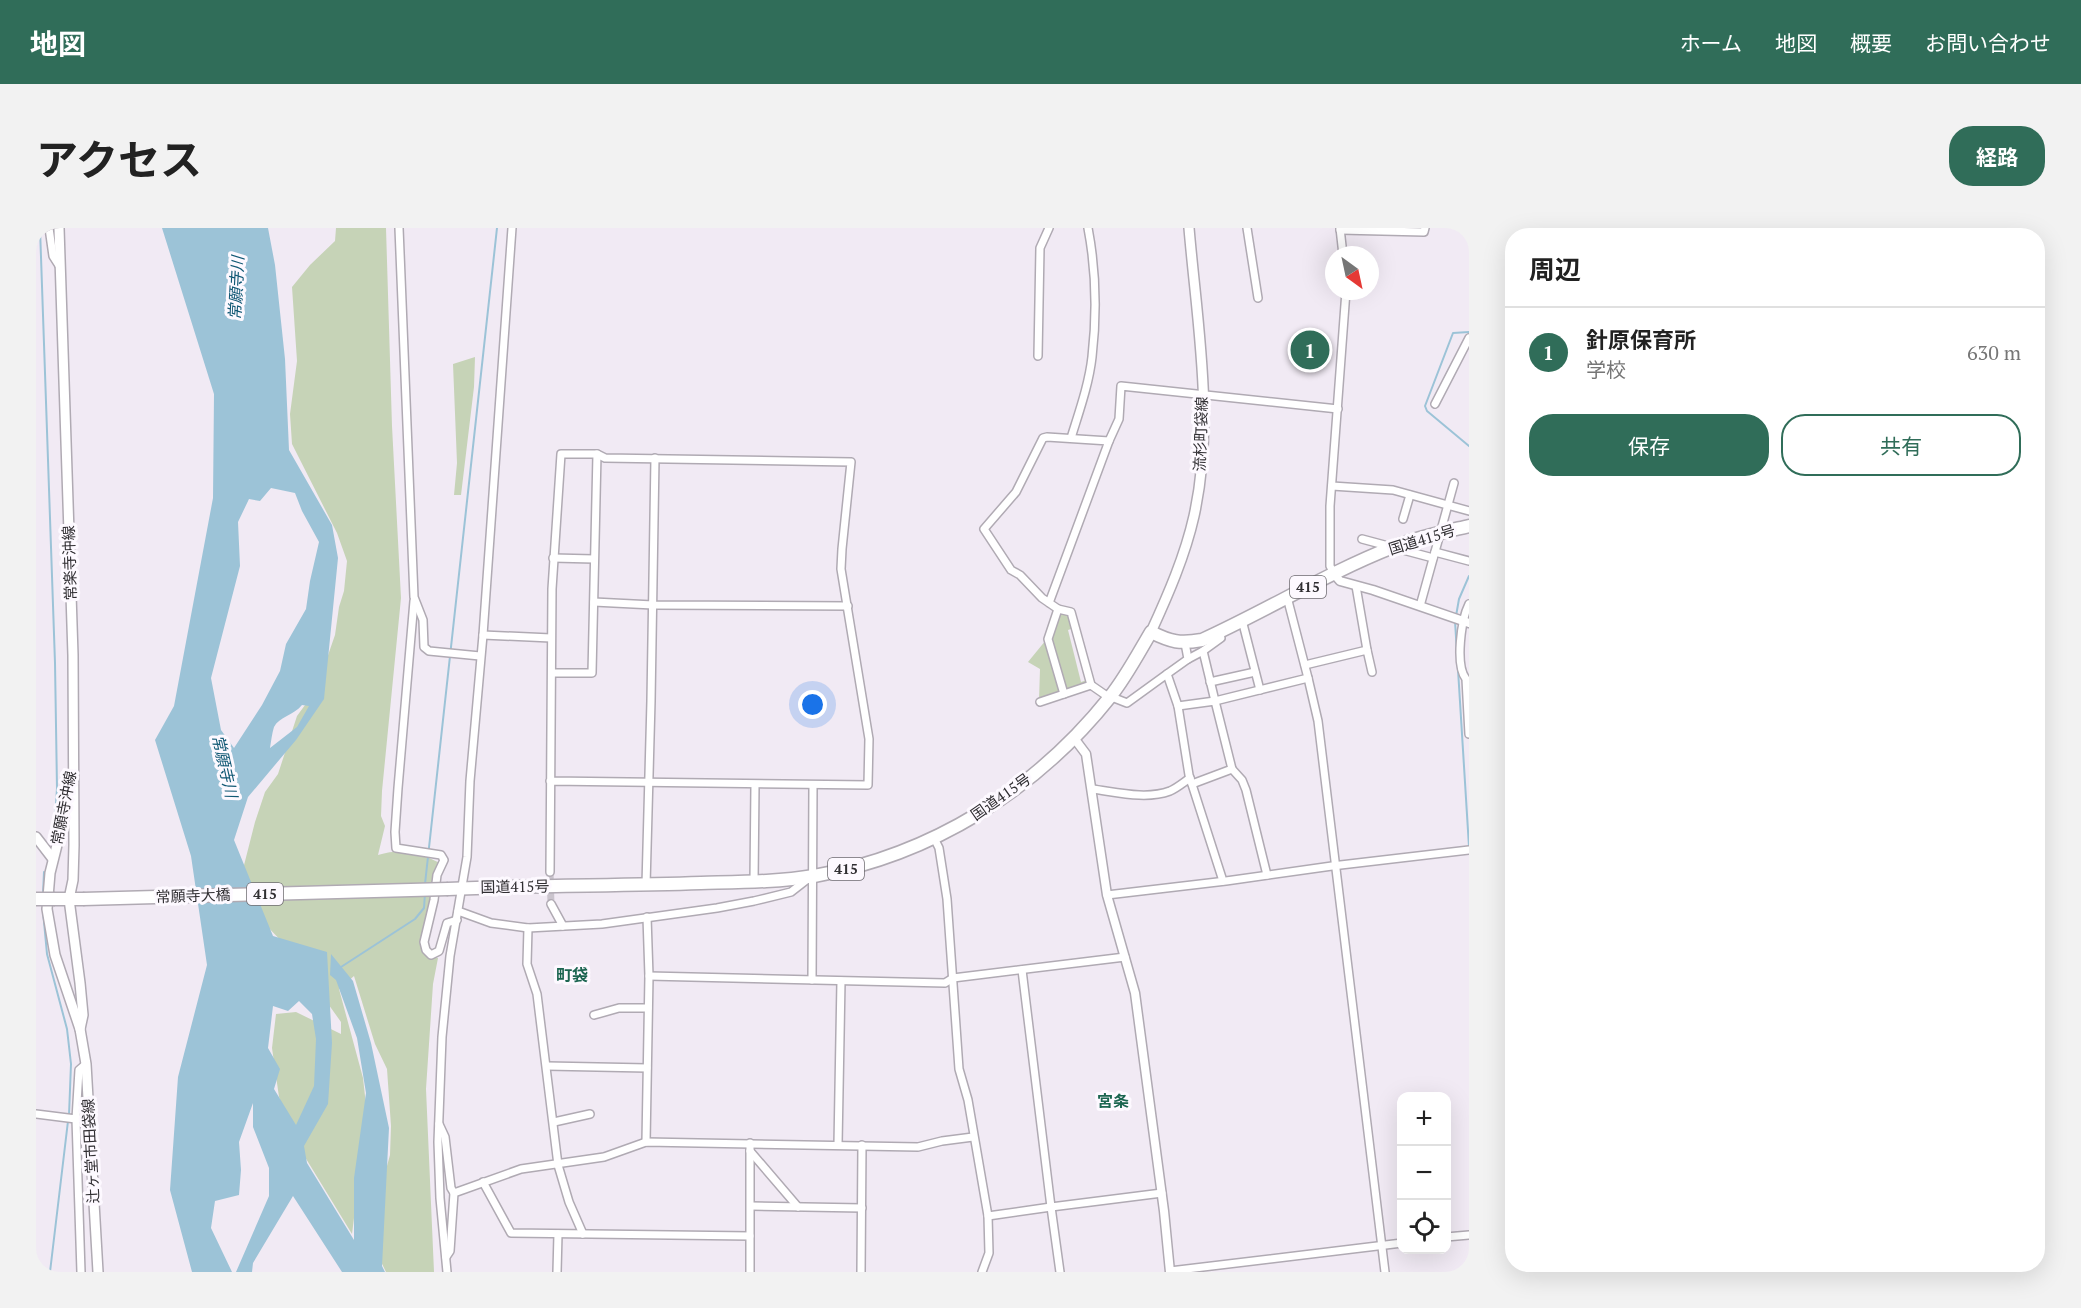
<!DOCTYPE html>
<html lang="ja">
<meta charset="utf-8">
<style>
body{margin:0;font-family:"PT Serif","Noto Sans JP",serif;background:#f2f2f2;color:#222}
.controls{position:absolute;right:18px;bottom:18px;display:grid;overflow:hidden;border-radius:12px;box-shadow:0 6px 24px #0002}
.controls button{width:54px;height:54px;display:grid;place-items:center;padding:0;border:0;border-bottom:2px solid #e0e0e0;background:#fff;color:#222;font:30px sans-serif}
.compass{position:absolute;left:1289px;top:18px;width:54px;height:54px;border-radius:50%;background:#fff;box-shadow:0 6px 24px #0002;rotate:147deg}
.you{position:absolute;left:777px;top:477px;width:21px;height:21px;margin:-15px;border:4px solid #fff;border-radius:50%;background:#1a73e8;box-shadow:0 0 0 9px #1a73e833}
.badge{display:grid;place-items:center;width:39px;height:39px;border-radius:50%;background:#306d59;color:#fff;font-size:20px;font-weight:700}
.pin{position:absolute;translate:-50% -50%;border:3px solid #fff;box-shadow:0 2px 6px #0006}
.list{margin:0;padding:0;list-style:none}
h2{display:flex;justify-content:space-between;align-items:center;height:78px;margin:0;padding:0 24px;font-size:26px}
h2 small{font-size:20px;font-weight:400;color:#767676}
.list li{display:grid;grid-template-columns:39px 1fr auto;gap:18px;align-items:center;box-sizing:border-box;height:90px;padding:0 24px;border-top:2px solid #e0e0e0}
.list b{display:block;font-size:22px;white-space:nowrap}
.list p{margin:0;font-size:20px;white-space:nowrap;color:#767676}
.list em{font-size:20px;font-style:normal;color:#767676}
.actions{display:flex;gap:12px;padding:18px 24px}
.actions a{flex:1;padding:14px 0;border:2px solid #306d59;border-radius:24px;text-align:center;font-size:21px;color:#306d59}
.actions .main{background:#306d59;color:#fff}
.icon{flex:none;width:33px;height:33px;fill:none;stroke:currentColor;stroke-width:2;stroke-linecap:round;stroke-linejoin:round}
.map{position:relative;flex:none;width:1433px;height:1044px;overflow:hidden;border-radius:24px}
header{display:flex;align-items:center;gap:36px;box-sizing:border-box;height:84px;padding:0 30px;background:#306d59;color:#fff}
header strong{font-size:28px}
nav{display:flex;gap:33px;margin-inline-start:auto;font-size:21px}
.intro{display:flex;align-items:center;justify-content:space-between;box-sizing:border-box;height:144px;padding:0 36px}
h1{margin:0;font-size:42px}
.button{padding:15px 27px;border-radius:24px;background:#306d59;color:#fff;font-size:21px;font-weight:700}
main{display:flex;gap:36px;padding:0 36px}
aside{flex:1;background:#fff;border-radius:24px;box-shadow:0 6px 24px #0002}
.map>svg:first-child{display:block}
</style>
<header>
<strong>地図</strong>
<nav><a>ホーム</a><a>地図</a><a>概要</a><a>お問い合わせ</a></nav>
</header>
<div class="intro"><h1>アクセス</h1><a class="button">経路</a></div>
<main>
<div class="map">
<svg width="1433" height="1044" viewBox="0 0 1433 1044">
<rect width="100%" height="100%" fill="#f1eaf4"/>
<g fill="#c6d3b7">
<path d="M300 0H350L356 198 365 370 346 563 345 588 349 598 342 627C366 620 381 624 404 635L385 710 386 721 391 728 402 730 397 756 390 861 398 1044H350L335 1013 340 978 354 927 355 898 351 841 339 816 318 748 303 761 327 850 331 886 316 1006 258 911 243 869 236 820 240 786 260 784 305 806V794L253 721 227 694 206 645 219 594 229 564 242 546 261 488 280 462 299 407 303 379 308 363 311 333 301 305 256 216 254 186 261 133 256 59 274 37 299 13Z"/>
<polygon points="439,129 438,159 425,267 418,267 421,235 417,136"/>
<polygon points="1024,384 1034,387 1038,400 1032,402 1045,454 1051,452 1052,457 1003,473 1004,441 992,434 1010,412"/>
</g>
<path fill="#9cc3d7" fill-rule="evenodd" d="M126 0H232L239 37 249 131 253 222 296 297 302 330 288 471 260 512 212 569 198 612 237 708 291 724 296 815 292 876 268 918 271 935 318 1012V950L330 865 321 810 300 752 294 747 295 726 317 753 335 815 353 900 346 1038 349 1044H306L257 968 217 1035 216 1044H200L233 968V940L217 899V875L203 914 205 942 203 967 179 973 175 1000 196 1044H156L134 962 142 849 171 737 155 628 119 512 138 478 177 270 178 166ZM235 260 259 265 266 283 283 314 274 353 270 381 250 416 244 443 226 477 198 520 185 502 175 450 204 338 202 294 213 271 224 273ZM266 477 273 478 261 499 234 520C235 514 236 505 238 499 243 489 258 487 266 477ZM263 773 276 786 280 811 278 858 260 897 238 861 244 841 232 820 237 778 252 783Z"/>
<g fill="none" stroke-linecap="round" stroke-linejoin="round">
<g stroke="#9cc3d7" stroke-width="2">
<polyline points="4,0 19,435 21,560 18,608"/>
<polyline points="1433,104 1417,105 1389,178 1391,183 1433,218"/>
<polyline points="1420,388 1423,371 1433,348"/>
<polyline points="1419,393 1433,619"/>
<polyline points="389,656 461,0"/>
<polyline points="7,666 8,644"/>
<polyline points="7,683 11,726 31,801 35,836 33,887"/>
<polyline points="305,739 379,691 388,680 389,665"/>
<polyline points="14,1044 32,893"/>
</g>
<polyline stroke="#cac4cd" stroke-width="7" stroke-dasharray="7 3.5" stroke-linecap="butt" points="514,644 515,676"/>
<defs>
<g id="minor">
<polyline points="13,0 17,28 24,39"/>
<polyline points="363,0 378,369 387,392 388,419 393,423 444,428"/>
<polyline points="1211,0 1222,70"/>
<polyline points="1304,0 1307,27"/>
<polyline points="1304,2 1388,4 1389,0"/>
<polyline points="1002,128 1004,20 1013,0"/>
<polyline points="1399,176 1433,110"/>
<path d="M1035 210C1043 184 1053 156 1056 129 1061 86 1060 42 1052 0"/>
<polyline points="1073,213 1083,191 1085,158 1302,181"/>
<polyline points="1296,258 1357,262 1433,283"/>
<polyline points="1367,291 1374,267"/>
<polyline points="1326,311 1397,330"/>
<polyline points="1399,324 1433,333"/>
<polyline points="517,330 558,331"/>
<polyline points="1298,346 1294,338 1294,278 1310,63"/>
<polyline points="1320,358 1331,422"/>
<polyline points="378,373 362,560 359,604 360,620 405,627 408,632 401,647 398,672 388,714 390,722 395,727 403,723 411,695 421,692"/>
<polyline points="558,374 617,377 812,378"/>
<polyline points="1013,375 1073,213 1011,209 1007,210 980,264 948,301 975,342 984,347 1006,370 1022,381"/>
<path d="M1433 376C1425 392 1419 437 1430 451L1433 506"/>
<polyline points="1384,378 1418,255"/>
<polyline points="1206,392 1224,462"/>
<polyline points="447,407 515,410"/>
<polyline points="1149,415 1152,431 1131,446 1142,478 1153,547 1187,653"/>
<polyline points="1167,423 1185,410 1183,404"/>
<polyline points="1152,431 1167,423 1179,473 1272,450 1251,369"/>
<polyline points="1269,437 1331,422 1336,444"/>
<polyline points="516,445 556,445 561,226"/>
<polyline points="1272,450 1282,493 1349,1044"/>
<polyline points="1174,454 1219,444"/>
<polyline points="1028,466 1012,411 1022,381 1035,384 1055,457"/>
<polyline points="1004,474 1055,457 1068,466 1091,475 1131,446"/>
<polyline points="1142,478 1179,473 1196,541 1156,556"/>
<polyline points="1196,541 1206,552 1210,562 1231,647"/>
<polyline points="514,553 832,557 833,511 805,341 806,321 815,234 569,230 561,226 525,226 516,361 514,644"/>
<path d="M1056 561C1080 564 1110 572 1134 563 1141 560 1148 554 1154 550"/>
<polyline points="898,610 903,620 911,671 923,841 932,872 952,988 953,1025 946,1044"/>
<polyline points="718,653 719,557"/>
<polyline points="610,657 615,473 619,230"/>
<polyline points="1071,667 1190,653 1296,638 1433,622"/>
<polyline points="515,676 527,698"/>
<polyline points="422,683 455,695 492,700 566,696 681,680 718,673 755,664 773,650"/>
<polyline points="492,700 491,736 501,766 522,937 533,974 547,1006"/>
<polyline points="986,742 1015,979 1126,965"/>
<polyline points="613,748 909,755 917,750 1089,729"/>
<polyline points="776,752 777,558"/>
<polyline points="558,787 583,780 612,780"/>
<polyline points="511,838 611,840"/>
<polyline points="0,886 40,891 43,842 50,836"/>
<polyline points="40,891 45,1044"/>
<polyline points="518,894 554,886"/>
<polyline points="403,896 409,909 415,960 418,965"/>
<polyline points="610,914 613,748 611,689"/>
<polyline points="802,917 805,753"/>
<polyline points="714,923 762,979"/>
<polyline points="447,954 475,1005 714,1008"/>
<polyline points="715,978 826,980"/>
<polyline points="952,988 1015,979 1024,1044"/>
<polyline points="1410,1009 1433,1007"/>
<polyline points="410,1029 414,1023 418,965 485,941 568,929 610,914 882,919 906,913 937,909"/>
<polyline points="1134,1043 1366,1015"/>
<polyline points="411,1044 404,970 402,914 406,809 414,728 431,629 434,553 447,407 476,0"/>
<polyline points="521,1044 522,1006"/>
<polyline points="714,1044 714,915"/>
<polyline points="825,1044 826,917"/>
</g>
<g id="tertiary">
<polyline points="1298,346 1304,353 1337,362 1433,395"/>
<polyline points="1038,510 1050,526 1071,667 1099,765 1128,983 1134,1044"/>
</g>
<g id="secondary">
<polyline points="23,0 37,427 38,617 37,652 33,671 44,755 47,787 44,801"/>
<path d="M1115 404C1132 367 1149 328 1158 288 1179 193 1161 95 1153 0"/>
<polyline points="33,552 22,613 14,645 11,681 19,727 44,801 50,836 62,1044"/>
<polyline points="0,609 17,631"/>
</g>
<g id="trunk">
<path d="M412 661C496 657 581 658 665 655 703 654 742 654 778 648 896 627 1000 562 1074 469 1090 449 1102 426 1115 404 1135 414 1144 416 1166 412 1230 383 1291 345 1357 319 1382 309 1407 304 1433 298"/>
<polyline points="19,671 47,671"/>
</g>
</defs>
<use href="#minor" stroke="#b0aab3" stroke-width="10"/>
<use href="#tertiary" stroke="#b0aab3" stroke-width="11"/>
<use href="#secondary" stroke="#b0aab3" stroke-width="12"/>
<use href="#trunk" stroke="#b0aab3" stroke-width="15"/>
<use href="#minor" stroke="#fff" stroke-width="7"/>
<use href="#tertiary" stroke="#fff" stroke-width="8"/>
<use href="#secondary" stroke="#fff" stroke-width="9"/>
<use href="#trunk" stroke="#fff" stroke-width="12"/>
<defs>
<g id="trunk-bridge">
<polyline points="0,671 19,671"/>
<polyline points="47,671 412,661"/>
</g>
</defs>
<use href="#trunk-bridge" stroke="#b0aab3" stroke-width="15" stroke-linecap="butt"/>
<use href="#trunk-bridge" stroke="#fff" stroke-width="12"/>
</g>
<g text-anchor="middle" stroke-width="6" stroke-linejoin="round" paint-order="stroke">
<g fill="#fdf9ff" stroke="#6e6b70" stroke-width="1.5">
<rect x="1254" y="348" width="36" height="22" rx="4.5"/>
<rect x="792" y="630" width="36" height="22" rx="4.5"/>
<rect x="211" y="655" width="36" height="22" rx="4.5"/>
</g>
<g font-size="14" font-weight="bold" fill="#302e32">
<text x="1272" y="364">415</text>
<text x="810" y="646">415</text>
<text x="229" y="671">415</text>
</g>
<g font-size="15" fill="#302e32" stroke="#fdf9ff">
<text transform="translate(1165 206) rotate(-88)" y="5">流杉町袋線</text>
<text transform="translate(1386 312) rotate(-17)" y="5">国道415号</text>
<text transform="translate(34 335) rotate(-92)" y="5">常楽寺沖線</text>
<text transform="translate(965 569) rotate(-35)" y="5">国道415号</text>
<text transform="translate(28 580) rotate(-79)" y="5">常願寺沖線</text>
<text transform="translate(479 659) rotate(-1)" y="5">国道415号</text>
<text transform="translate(157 668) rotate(-2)" y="5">常願寺大橋</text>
<text transform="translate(55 923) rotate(-93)" y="5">辻ヶ堂市田袋線</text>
</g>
<g font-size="16" font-style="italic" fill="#105874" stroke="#fdf9ff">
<text transform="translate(200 60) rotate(-87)" y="6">常願寺川</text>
<text transform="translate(189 538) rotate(77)" y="6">常願寺川</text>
</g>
<g font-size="16" font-weight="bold" fill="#1b6550" stroke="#fdf9ff">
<text x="536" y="753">町袋</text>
<text x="1077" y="879">宮条</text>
</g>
</g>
</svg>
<div class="controls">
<button>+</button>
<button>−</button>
<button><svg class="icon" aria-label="locate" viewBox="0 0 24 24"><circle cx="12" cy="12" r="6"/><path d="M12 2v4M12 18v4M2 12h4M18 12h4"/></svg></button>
</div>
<svg class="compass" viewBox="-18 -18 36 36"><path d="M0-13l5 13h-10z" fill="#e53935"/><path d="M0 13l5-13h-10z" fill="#767676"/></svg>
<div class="you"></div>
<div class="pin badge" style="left:1274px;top:122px">1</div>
</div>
<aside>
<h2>周辺<small></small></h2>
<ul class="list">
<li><span class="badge">1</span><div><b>針原保育所</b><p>学校</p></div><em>630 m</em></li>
</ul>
<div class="actions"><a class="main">保存</a><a>共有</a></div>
</aside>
</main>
